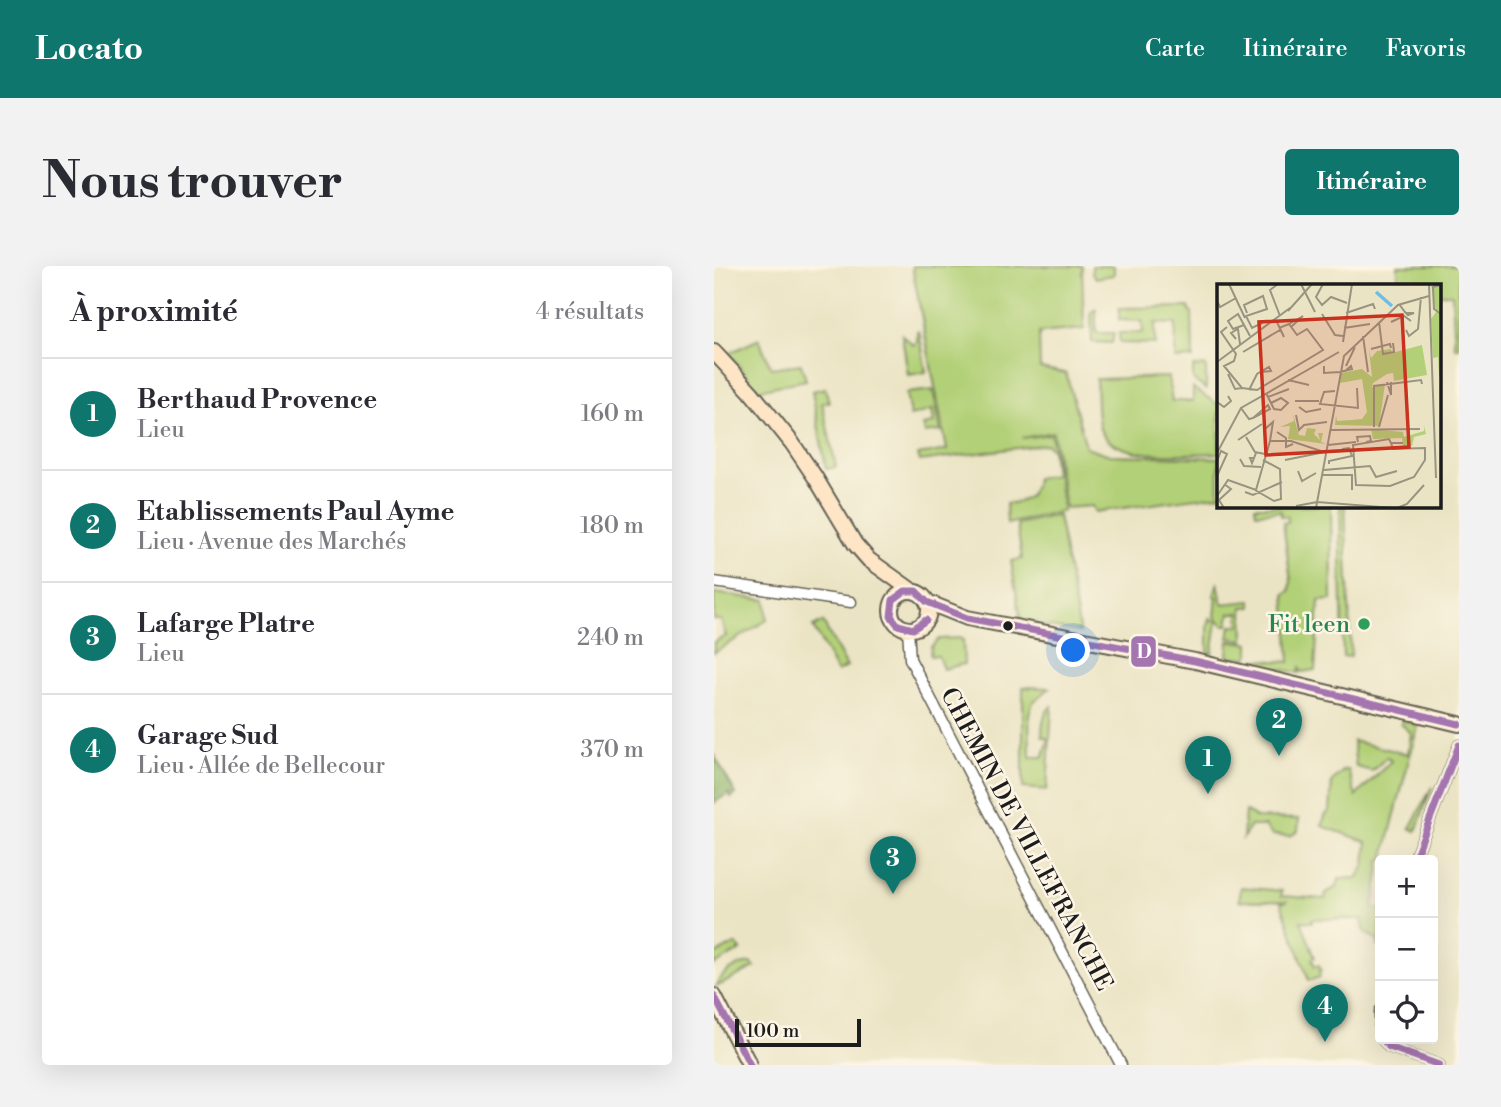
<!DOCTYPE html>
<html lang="fr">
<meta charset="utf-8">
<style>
body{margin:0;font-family:"Libre Bodoni",serif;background:#f2f2f3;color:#2b2b33}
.controls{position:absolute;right:21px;bottom:21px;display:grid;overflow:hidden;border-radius:7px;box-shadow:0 7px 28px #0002}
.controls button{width:63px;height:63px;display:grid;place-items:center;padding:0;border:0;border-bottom:2px solid #e1e1e2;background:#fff;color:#2b2b33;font:35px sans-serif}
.scale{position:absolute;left:21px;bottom:18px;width:126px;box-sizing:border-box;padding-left:7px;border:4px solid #1c1c1c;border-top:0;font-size:19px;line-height:24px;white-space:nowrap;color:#1c1c1c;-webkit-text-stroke:5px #fcf5e5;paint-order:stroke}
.you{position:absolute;left:360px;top:385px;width:24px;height:24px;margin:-18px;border:5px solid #fff;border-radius:50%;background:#1a73e8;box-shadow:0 0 0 10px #1a73e833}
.badge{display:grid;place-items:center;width:46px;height:46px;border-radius:50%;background:#0f766e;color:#fff;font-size:23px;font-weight:700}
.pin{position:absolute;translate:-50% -58px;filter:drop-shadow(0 2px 4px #0008)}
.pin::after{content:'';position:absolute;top:37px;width:24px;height:21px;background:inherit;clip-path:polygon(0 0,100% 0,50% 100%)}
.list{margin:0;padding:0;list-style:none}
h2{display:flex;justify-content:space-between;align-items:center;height:91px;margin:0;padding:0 28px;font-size:30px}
h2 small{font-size:23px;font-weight:400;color:#7c7c81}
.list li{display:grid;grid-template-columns:46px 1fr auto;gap:21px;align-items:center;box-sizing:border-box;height:112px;padding:0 28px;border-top:2px solid #e1e1e2}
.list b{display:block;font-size:26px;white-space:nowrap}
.list p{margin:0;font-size:23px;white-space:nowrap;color:#7c7c81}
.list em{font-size:23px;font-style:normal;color:#7c7c81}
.icon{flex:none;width:38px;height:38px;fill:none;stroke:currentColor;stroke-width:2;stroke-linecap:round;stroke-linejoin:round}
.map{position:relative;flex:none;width:745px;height:799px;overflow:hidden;border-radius:7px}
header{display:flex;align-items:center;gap:42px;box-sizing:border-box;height:98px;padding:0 35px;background:#0f766e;color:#fff}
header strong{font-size:33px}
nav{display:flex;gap:38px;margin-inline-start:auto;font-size:24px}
.intro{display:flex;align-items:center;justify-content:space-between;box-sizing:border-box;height:168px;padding:0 42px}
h1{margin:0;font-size:49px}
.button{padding:18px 32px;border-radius:7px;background:#0f766e;color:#fff;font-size:24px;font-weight:700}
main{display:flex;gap:42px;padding:0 42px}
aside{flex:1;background:#fff;border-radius:7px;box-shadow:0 7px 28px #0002}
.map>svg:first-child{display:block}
</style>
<header>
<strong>Locato</strong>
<nav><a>Carte</a><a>Itinéraire</a><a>Favoris</a></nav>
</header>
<div class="intro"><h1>Nous trouver</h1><a class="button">Itinéraire</a></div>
<main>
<aside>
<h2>À proximité<small>4 résultats</small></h2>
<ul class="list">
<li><span class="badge">1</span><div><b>Berthaud Provence</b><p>Lieu</p></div><em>160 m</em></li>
<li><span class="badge">2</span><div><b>Etablissements Paul Ayme</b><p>Lieu · Avenue des Marchés</p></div><em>180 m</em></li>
<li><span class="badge">3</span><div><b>Lafarge Platre</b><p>Lieu</p></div><em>240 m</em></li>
<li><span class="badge">4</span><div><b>Garage Sud</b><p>Lieu · Allée de Bellecour</p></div><em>370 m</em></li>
</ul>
</aside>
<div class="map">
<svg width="745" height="799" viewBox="0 0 745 799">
<rect width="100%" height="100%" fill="#fcf5e5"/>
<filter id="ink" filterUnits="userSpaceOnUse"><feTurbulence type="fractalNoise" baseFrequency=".0143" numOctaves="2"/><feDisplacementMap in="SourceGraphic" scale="14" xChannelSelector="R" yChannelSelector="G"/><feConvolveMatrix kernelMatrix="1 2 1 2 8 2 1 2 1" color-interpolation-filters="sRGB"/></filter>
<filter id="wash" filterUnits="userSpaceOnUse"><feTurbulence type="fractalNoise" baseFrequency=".00686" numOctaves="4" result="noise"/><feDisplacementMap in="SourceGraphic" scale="28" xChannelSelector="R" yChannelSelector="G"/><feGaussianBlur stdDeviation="1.57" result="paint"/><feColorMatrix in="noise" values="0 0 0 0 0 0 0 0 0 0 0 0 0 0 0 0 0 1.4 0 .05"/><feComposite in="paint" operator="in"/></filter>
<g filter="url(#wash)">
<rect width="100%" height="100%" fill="#ebe4c4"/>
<g fill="#b2d077" stroke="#67764a" stroke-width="2">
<path d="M198 0H368L370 63 325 67 326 102 352 107 372 181 396 189 505 192V229L381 246 378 240 351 242 339 166 308 172 337 168 349 245 293 258 292 238C310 236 320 232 322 212L341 209 338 184 333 178 206 195 204 189 233 184Z"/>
<polygon points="378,0 400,0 400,9 382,12 378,7"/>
<polygon points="684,0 744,0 745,81 741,81 738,28 726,28 726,19 684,19"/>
<polygon points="475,41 476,46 478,46 479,92 461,93 462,58 441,57 441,78 406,77 405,67 429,67 428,55 405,54 405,42"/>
<polygon points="382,43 382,67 400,67 398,77 378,76 377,46"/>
<polygon points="205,65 212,106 194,109 188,69 199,79 203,76 203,66"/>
<polygon points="45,73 57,102 87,98 92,114 44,124 15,87"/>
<polygon points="492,100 492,123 479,114 479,101"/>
<path d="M454 111 458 135H479V122L505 139V187C475 187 400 197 386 163 382 151 383 126 382 113Z"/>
<polygon points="111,122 115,136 108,137 122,201 112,203 98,125"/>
<polygon points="219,124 227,165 211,167 209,159 220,157 218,144 196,150 192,127"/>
<polygon points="541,240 617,240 618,334 605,335 601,404 587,406 586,400 585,407 547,399 543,394 576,396 571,328 576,325 577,315 569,257 574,256 574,251 567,250 567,245 542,247"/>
<polygon points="626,240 631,240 637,390 629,391"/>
<polygon points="344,249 366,366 307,356 297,295 308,293 303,258"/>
<polygon points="504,316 508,338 537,335 538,341 529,341 530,374 515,372 517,360 525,360 525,347 516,347 514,359 509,359 501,351 503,331 500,330"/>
<polygon points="0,327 52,334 53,354 0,387 0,376 12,370 7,354 0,354"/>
<polygon points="496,352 503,356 498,388 494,387 494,361"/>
<polygon points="109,356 133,401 123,406 99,361"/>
<polygon points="245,372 249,374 250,398 229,403 224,390 216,390 217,381 225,373"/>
<polygon points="515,375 535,377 535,392 514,391"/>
<path d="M309 421 336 422 319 436 315 448 316 491H329L335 473 328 470C328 460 329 446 338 440L333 524 309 522Z"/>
<path d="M688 454 704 459 669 594H666C666 610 661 627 659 642H666V680H664L663 673 651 667 648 653H598V656L587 655 601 691 598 693 601 700 605 699 607 704 605 705 606 711 595 715 567 637 574 635H525L527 621 568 625 567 630 611 633 612 627 623 621 625 613 643 612 651 600 653 576 608 560 611 550 616 544 618 515 630 504H634L642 530 677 495 673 491 658 505 642 501 639 475 694 488 697 467 687 458Z"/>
<polygon points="718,521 702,565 696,562"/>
<polygon points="531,545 543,552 585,553 584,565 576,570 558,569 551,560 537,560 529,572"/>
<polygon points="21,678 27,684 0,699 0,689"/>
<path d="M38 697 41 701 2 721C6 707 23 698 38 697Z"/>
</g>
<polygon fill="#8db268" stroke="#546742" stroke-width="2" points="0,489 22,528 17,532 15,527 0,537"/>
</g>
<g filter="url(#ink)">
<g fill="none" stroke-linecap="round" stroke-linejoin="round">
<defs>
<g id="street">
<polyline points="0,316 137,336"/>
<polyline points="194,363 196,393 407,799"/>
<polyline points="700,594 745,479"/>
<polyline points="666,745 666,764"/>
<polyline points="668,773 675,781 725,799"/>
</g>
<g id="secondary">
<polyline points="0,86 37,126 78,177 101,211 141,278 155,294 197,324"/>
<circle cx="196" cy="344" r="19"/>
<polyline points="213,336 253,352 481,395 745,458"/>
<polyline points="0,730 34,796"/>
</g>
</defs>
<use href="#street" stroke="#646257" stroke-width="13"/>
<use href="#secondary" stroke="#646257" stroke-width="18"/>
<use href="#street" stroke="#fff" stroke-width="10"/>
<use href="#secondary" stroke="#fde5c5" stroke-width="14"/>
<defs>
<g id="bus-1">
<polyline points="212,354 199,363 184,359 177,350 179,334 191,325 202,325 213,336 253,352 481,395 745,458"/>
<polyline points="700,594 745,479"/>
<polyline points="0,730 36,799"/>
<polyline points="668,773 675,781 725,799"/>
</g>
</defs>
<use href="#bus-1" stroke="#fcf5e5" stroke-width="12"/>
<use href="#bus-1" stroke="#a475ae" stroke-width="7"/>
</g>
</g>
<circle fill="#2e9e5b" stroke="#fcf5e5" stroke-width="2.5" cx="650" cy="358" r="7"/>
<circle fill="#1c1c1c" stroke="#fcf5e5" stroke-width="2.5" cx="294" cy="360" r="6"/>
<g text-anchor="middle" stroke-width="5" stroke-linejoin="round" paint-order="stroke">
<g font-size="24" fill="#27864d" stroke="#fcf5e5" text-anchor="end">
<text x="636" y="366">Fit leen</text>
</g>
<g font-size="24" fill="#1c1c1c" stroke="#fcf5e5">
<text transform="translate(313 573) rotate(62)" y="8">CHEMIN DE VILLEFRANCHE</text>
</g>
</g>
<g transform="translate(503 18)">
<rect width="224" height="224" fill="#ebe4c4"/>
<path d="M224 0V93H222L221 73 216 74 214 35 219 28 214 1ZM205 61 210 91 177 97 176 89 170 90 156 99 155 103 168 100 162 142 118 141 119 131 120 137 134 136 145 135 150 128 145 95 123 99 124 89 145 85 155 93 152 65 154 74 160 67 174 65 175 69ZM76 130 82 151 88 152 90 144 99 145 97 150 103 156 101 149H106L104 158 109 160 71 155 73 142 63 143 77 137ZM207 142 209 150 197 153 195 162H186L185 154 156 155 154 145 186 148 187 153 207 147Z" fill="#b2d077"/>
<path fill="none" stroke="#6ebde9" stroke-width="3.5" d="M159 8 175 22"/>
<path fill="none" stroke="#989481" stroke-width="2" d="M12 0 28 34M61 0 53 6 63 32M84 0 98 28M106 0 99 13 105 21 114 13 130 19M212 0 219 194M224 1 216 3 217 25 224 30M0 17 3 23 19 14M182 20 188 28 191 31 197 29H189M71 27 95 0M30 29 27 21 46 12 50 25 29 32 35 44 45 39M129 29 156 20 158 25M105 30 118 51 126 52M58 34 67 53M162 38 166 70 177 68 176 59M174 38 187 32 194 37M72 40 86 32 74 43M27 41 21 30 11 37 16 45 27 41 33 52M10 43 4 48 19 70 17 77 7 82 25 104 18 105 11 90M127 44 153 40M189 46 192 52 201 45 204 13M146 52 151 88M19 55 14 49 21 45 23 60M126 58 135 0M154 65 173 60 174 64M26 68 63 46M0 78 73 24M107 82V89L123 88 135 85 134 82 128 87M129 82 138 63M71 96 92 101M170 98 174 111V98M25 104 40 106 106 66 90 45 80 51 72 40 62 44M32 106 40 90 52 83 54 87 44 88M118 107 107 108 103 120 141 124 140 104M49 109 57 125 64 126 71 119 64 114 54 119M51 113 72 105M78 117H102M0 118 7 123 14 117 11 112M82 123 89 128 104 125M24 124 32 135 36 134 53 125 51 121 36 134M79 131 82 146 87 141 110 138M157 143V102L204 96 205 100M162 143 171 111M48 145 56 138 53 157M114 146 203 145M60 148 69 154V163L76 160M29 153 38 168 48 170M21 156 45 140M141 158 140 153 153 152 154 157 149 158M174 159 176 165 208 164V176L197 193 173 202 139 201 136 161 172 155 174 159H186M111 161 139 158M0 169 24 124 122 68M37 174H33L35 179 39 169 38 168M23 175 27 182 44 183M68 176 108 168M0 177 4 167 10 170 0 192M112 180V177L135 172 132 164 125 165M107 186 153 182 159 193 180 187M81 187 85 197 99 189M106 191H135V206M38 206 57 217 64 215 63 185 46 176M28 208 36 211 65 198M0 212 11 196 39 206 53 157H74L110 169M79 222 100 218 177 224M7 224 2 216 14 205 7 200M99 224 127 72 181 21 212 12M180 224 190 220 207 201"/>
<path fill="#c8321e" fill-opacity="0.15" stroke="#c8321e" stroke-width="3.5" d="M185 31 192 163 49 171 42 38Z"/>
<rect width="224" height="224" fill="none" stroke="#1c1c1c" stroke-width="3.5"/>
</g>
<rect stroke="#fcf5e5" stroke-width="2.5" x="416" y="369" width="27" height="33" rx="7" fill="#a475ae"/>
<g font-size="19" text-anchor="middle" font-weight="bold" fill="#fff">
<text x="430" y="392">D</text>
</g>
</svg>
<div class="controls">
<button>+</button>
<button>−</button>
<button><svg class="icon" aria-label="locate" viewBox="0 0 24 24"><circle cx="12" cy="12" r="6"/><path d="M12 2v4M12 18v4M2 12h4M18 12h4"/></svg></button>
</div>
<div class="scale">100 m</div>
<div class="you"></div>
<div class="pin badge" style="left:494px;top:528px">1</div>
<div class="pin badge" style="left:565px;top:490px">2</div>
<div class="pin badge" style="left:179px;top:628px">3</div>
<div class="pin badge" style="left:611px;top:776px">4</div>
</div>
</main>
